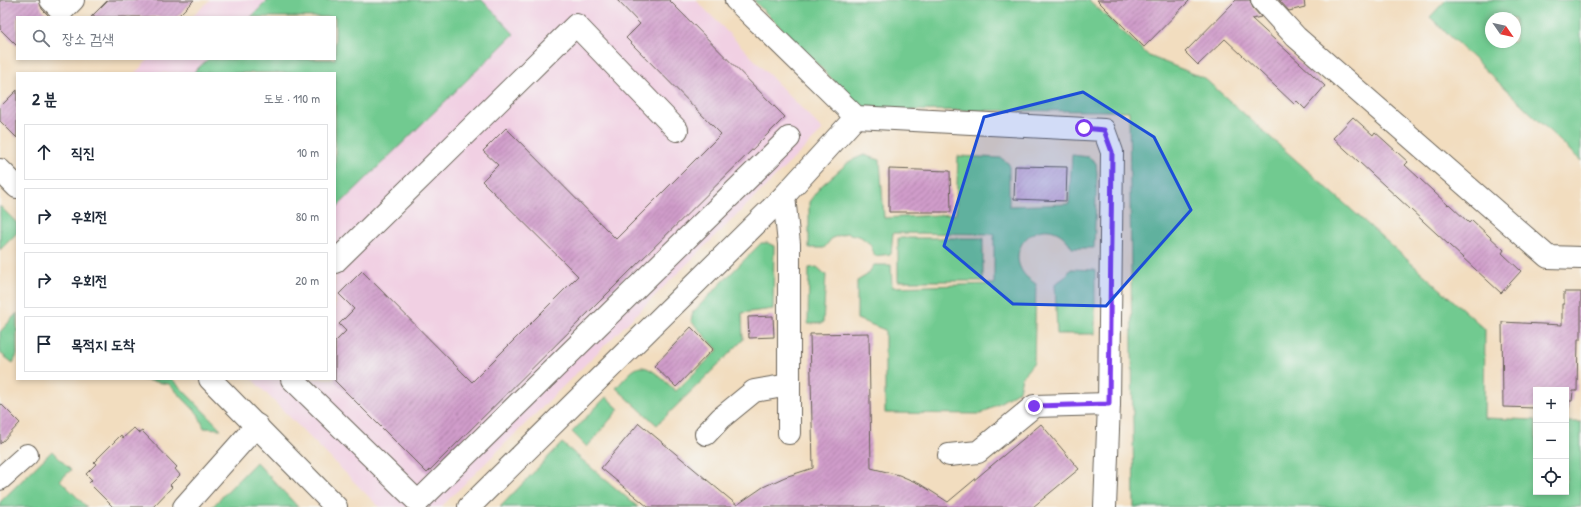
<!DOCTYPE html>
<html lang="ko">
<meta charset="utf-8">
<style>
body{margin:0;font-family:"Patrick Hand","Poor Story",sans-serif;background:#f6f6f7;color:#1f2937}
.controls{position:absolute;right:12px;bottom:12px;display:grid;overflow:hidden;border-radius:0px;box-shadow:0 2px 6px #0003}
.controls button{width:36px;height:36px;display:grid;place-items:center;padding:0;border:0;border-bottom:1px solid #e0e1e3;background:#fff;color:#1f2937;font:20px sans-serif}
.compass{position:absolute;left:1485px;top:12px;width:36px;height:36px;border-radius:50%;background:#fff;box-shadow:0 2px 6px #0003;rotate:124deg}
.stop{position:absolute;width:12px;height:12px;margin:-9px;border:3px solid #7c3aed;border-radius:50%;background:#fff}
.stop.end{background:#7c3aed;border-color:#fff;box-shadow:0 1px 4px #0008}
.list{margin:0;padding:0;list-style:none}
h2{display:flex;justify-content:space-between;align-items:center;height:52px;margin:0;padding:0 16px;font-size:17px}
h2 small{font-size:13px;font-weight:400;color:#747a83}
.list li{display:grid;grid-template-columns:26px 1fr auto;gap:12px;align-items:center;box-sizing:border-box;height:56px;margin:0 8px 8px;padding:0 8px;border:1px solid #e0e1e3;border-radius:0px}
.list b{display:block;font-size:15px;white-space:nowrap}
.list em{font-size:13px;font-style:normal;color:#747a83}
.icon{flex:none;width:22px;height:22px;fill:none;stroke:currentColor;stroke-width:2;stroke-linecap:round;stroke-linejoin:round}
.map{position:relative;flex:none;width:1581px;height:507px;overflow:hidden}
.search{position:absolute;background:#fff;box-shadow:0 2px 6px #0003;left:16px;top:16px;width:320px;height:44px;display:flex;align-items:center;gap:10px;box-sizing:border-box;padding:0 14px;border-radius:0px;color:#747a83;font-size:15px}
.panel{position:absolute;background:#fff;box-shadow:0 2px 6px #0003;left:16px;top:72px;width:320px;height:308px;border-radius:0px}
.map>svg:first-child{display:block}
</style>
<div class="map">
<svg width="1581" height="507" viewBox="0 0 1581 507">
<defs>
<pattern id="building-hatch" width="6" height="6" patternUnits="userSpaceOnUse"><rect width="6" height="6" fill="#d09cca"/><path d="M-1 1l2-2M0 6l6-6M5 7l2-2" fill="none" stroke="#a87ea3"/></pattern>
</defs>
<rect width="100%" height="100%" fill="#f6f6f2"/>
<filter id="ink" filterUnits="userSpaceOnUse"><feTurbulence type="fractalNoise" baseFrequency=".025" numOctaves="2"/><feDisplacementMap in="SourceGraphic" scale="8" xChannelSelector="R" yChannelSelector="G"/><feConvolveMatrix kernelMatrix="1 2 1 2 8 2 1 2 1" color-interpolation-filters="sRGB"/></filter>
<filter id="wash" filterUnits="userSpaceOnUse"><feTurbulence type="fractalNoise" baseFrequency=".012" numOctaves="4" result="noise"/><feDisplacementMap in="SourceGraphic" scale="16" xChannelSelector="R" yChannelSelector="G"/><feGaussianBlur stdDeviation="0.9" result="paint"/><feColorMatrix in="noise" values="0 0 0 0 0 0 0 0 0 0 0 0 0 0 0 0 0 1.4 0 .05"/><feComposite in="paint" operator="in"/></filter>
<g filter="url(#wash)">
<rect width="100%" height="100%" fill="#f2ddbf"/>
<polygon fill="#f1d0e3" points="210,0 696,0 823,130 441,507 379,507 252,379 335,379 335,73 135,73 149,59 335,59 335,17 192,17"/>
<g fill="#71ca90" stroke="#467356" fill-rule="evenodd">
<polygon points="268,0 482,0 514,34 335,209 335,73 193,73 208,59 335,59 335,17 251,17"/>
<polygon points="753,0 1089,0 1149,56 1204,78 1485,329 1484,418 1536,420 1536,492 1566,492 1566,422 1581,422 1581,507 1134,507 1129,111 865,110 860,107"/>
<path d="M1446 0H1581V161L1430 17ZM1491 18H1515V42H1491Z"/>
<path d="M864 155 880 160 884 218 956 214 958 156 1001 158 1009 164V206L1069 204 1072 155 1089 157 1096 163 1097 174 1094 248H1072C1050 207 1001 244 1024 274 1027 278 1032 281 1036 284L1034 362 1022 377 1019 391 981 414 885 413V330L857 319V281L867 275 874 265H891L892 287 994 284V234L893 233 891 254 875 256 870 244 861 237 847 233 832 238 824 248H809V202L820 187 850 161Z"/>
<polygon points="0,206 17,223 17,233 0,250"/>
<rect x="898" y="238" width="85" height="43"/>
<path d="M761 243H768L774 246 773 309 742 313 743 340 657 425 616 388C622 382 629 372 637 368 649 362 667 384 676 391L718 350 691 321 693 312Z"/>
<polygon points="817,267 826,275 823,323 808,324 809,268"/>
<polygon points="1071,269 1095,270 1095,334 1057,334 1055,284 1065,277"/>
<polygon points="17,313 17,355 13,363 0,353 0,332"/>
<polygon points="138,379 172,379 221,429 204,428 198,414 169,384"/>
<polygon points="606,397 619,409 587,447 572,432"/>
<polygon points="562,443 638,507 500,507"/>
<polygon points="52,451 71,470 60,480 87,507 0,507 0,502"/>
<polygon points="256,462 298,507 212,507"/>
</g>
<g id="blocks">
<g fill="url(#building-hatch)">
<polygon points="0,0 39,0 42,9 50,17 17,17 17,46 0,29"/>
<polygon points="108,0 194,0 177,17 91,17"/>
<polygon points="617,0 669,0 785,117 427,473 335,381 335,342 346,331 339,324 354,309 339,294 362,271 472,382 578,276 482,181 498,165 483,151 506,128 616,239 721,134 626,38 640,24"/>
<polygon points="1097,0 1190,0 1144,47"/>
<polygon points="1236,0 1250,0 1253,8 1261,17 1252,19 1325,86 1305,109 1297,101 1294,104 1225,39 1198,65 1185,52"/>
<polygon points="1279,0 1304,0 1305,7 1289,11"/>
<polygon points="17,90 17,138 0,121 0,107"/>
<polygon points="1353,117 1373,135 1375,132 1408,162 1405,165 1448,205 1449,204 1469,223 1472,220 1504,250 1502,253 1521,271 1501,293 1333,138"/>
<polygon points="1015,166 1067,167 1066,201 1014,199"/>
<polygon points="889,169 950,171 951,212 889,212"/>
<polygon points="1564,292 1581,292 1581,339 1578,339 1577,391 1573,391 1572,401 1569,401 1569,408 1566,408 1566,390 1536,390 1536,408 1503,407 1502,322 1562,325 1562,304 1564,304"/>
<polygon points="773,316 774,337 749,338 748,317"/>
<polygon points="691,327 713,349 676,387 654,366"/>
<polygon points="869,333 871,468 899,475 920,484 948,502 1041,424 1079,469 1033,507 648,507 601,468 639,423 737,505 763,487 785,477 813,468 810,334"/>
<polygon points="0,403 20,423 0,444"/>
<polygon points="134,428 139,433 142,431 177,467 175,469 180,475 170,485 172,487 153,507 113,507 89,483 92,480 86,474 96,464 94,462 121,435 123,438"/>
</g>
</g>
</g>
<g filter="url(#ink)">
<use href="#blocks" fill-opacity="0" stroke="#676055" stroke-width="1"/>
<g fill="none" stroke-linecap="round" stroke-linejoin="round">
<defs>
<g id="minor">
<polyline points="51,0 62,11 73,0"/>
<polyline points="736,0 856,117 1104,130 1112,152 1109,404 1105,507"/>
<polyline points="1262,0 1296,37 1548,257 1581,258"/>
<polyline points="0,170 17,187"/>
<polyline points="784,196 789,244 789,433"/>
<polyline points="335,262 576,25 677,130"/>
<polyline points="210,379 336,507"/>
<polyline points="292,379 418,502 789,138"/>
<polyline points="706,434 721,418 754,391 789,385"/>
<polyline points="949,455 978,452 1034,406 1109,404"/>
<polyline points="0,479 27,455"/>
<polyline points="184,507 257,425"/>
<polyline points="469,507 784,196 856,117"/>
</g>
</defs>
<use href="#minor" stroke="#676055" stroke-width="24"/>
<use href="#minor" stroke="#fff" stroke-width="22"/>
</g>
</g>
<g fill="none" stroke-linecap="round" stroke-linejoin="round" filter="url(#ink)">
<polyline stroke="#7c3aed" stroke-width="5" points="1034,406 1109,404 1112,152 1104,130 1084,128"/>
</g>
<path fill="#1d4ed8" fill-opacity="0.2" stroke="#1d4ed8" stroke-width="3" stroke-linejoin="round" d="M1083 92 1154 137 1191 210 1106 306 1013 304 944 246 984 117Z"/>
</svg>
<div class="controls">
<button>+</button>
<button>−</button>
<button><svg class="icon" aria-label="locate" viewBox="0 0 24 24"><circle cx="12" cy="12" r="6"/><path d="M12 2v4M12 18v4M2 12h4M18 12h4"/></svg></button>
</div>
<svg class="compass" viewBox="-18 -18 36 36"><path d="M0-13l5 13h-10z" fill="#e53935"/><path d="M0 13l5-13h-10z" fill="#747a83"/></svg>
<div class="stop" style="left:1084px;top:128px"></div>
<div class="stop end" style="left:1034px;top:406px"></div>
<div class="search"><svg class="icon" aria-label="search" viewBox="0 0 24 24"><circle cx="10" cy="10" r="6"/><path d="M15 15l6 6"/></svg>장소 검색</div>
<section class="panel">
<h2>2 분<small>도보 · 110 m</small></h2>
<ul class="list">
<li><svg class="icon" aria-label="ahead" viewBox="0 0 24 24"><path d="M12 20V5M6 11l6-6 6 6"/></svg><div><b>직진</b></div><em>10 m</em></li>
<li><svg class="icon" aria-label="right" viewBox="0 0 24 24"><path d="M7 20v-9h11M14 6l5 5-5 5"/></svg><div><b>우회전</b></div><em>80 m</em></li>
<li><svg class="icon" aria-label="right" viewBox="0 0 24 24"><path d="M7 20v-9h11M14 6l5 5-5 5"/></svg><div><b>우회전</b></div><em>20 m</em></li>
<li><svg class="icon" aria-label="arrive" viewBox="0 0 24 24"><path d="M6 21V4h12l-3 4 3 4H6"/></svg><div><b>목적지 도착</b></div></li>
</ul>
</section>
</div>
